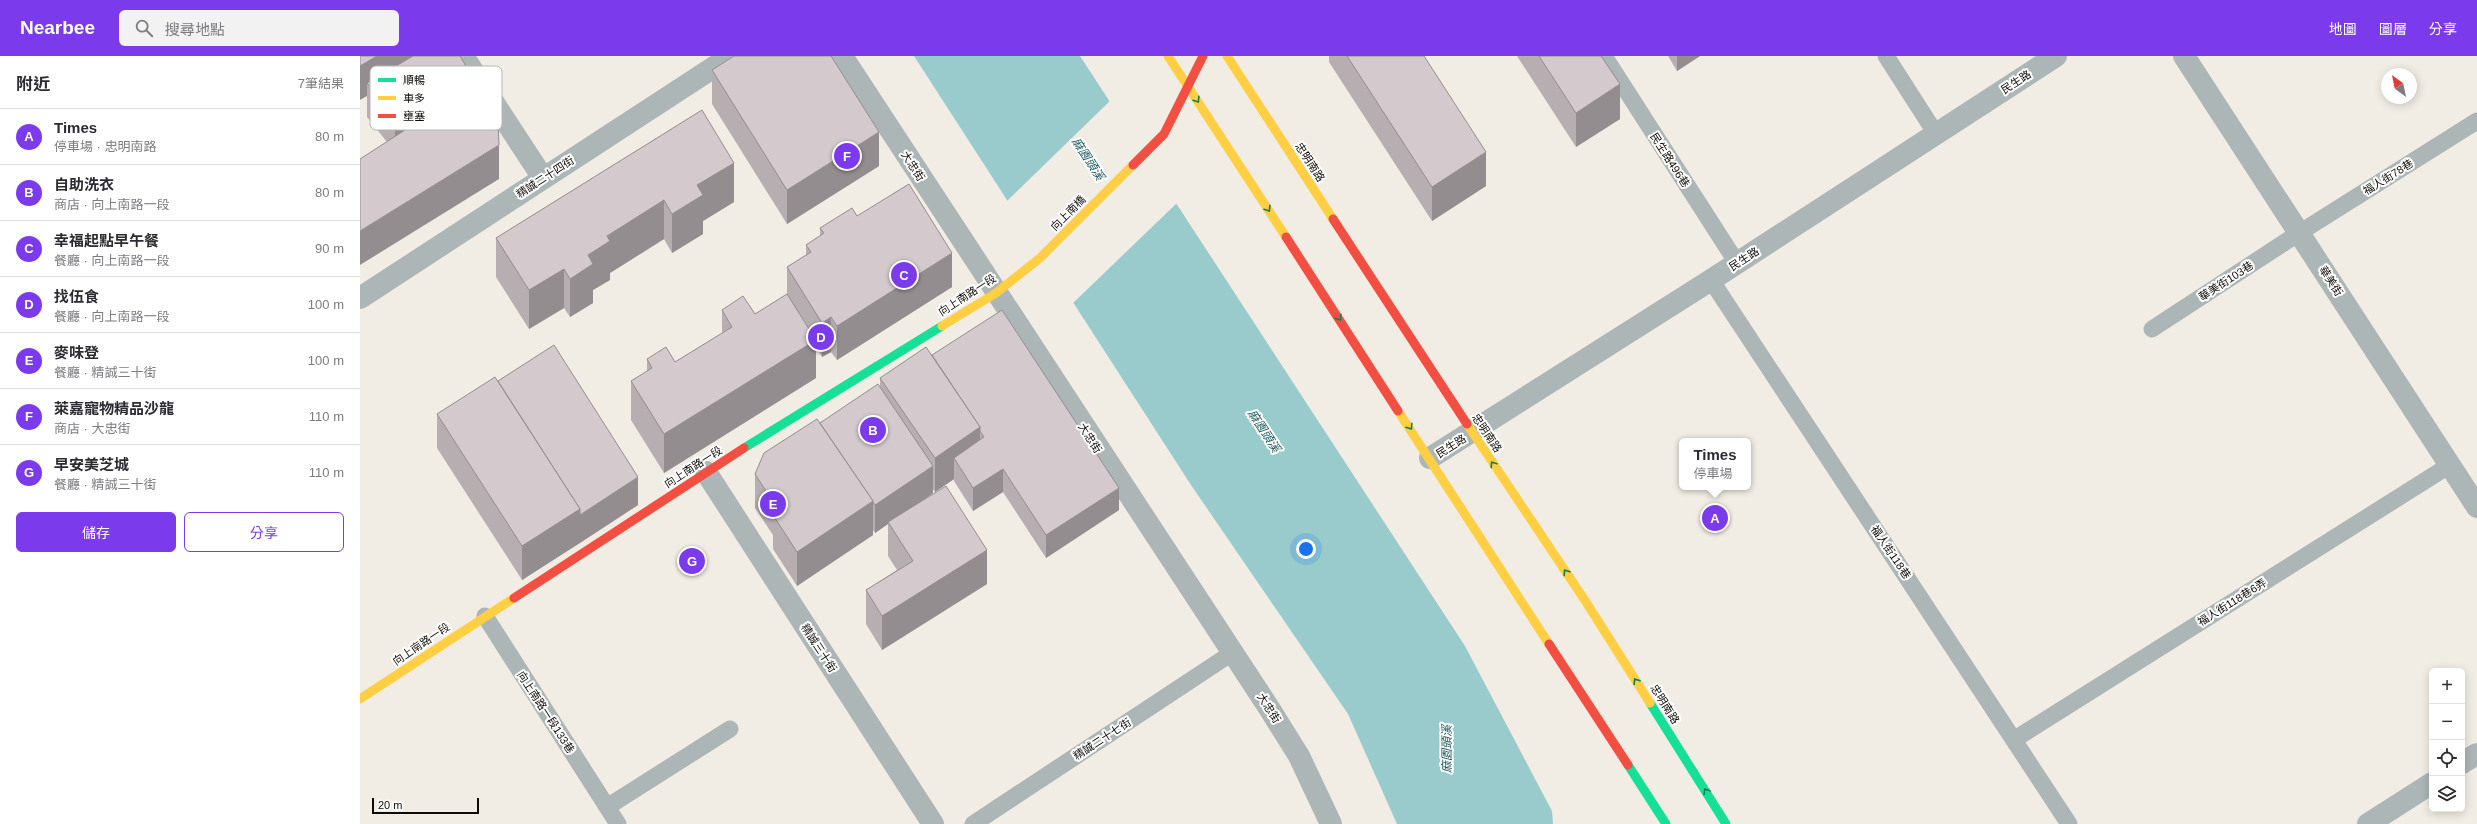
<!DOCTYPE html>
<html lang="zh-TW">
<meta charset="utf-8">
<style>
body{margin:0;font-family:Helvetica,"Noto Sans TC",sans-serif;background:#f2f2f3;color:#2b2b33}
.controls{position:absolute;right:12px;bottom:12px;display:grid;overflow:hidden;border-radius:6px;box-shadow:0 2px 10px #0003}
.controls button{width:36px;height:36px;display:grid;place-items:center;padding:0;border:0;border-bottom:1px solid #e1e1e2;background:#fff;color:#2b2b33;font:20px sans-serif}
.compass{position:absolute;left:2021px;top:12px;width:36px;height:36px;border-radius:50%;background:#fff;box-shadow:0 2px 10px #0003;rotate:327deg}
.scale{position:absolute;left:12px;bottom:10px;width:107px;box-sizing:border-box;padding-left:4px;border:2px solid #0e0b06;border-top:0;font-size:11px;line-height:14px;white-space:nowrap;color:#0e0b06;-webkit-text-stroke:3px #fff;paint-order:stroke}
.you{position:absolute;left:946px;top:493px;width:14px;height:14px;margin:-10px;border:3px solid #fff;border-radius:50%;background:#1a73e8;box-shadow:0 0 0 6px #1a73e833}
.badge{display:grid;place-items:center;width:26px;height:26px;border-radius:50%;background:#7c3aed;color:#fff;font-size:13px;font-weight:700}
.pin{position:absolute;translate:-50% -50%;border:2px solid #fff;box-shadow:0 1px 4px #0006}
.popup{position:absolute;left:1319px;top:382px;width:72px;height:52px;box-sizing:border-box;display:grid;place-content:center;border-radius:6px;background:#fff;filter:drop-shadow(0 1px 3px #0005);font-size:13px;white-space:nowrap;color:#7c7c81}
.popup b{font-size:15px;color:#2b2b33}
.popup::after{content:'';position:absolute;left:50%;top:100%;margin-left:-8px;border:8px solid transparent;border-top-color:#fff}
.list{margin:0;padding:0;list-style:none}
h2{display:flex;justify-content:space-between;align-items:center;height:52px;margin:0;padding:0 16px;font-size:17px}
h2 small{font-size:13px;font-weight:400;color:#7c7c81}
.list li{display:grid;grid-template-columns:26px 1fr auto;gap:12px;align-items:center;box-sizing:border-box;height:56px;padding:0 16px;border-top:1px solid #e1e1e2}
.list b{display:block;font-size:15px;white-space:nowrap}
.list p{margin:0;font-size:13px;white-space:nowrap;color:#7c7c81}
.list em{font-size:13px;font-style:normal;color:#7c7c81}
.actions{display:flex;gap:8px;padding:12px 16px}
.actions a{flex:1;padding:9px 0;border:1px solid #7c3aed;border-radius:6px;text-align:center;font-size:14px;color:#7c3aed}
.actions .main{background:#7c3aed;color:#fff}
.icon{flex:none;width:22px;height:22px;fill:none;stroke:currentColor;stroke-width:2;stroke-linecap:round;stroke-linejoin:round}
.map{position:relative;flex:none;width:2117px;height:768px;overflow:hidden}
header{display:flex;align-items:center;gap:24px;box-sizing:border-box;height:56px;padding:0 20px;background:#7c3aed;color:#fff}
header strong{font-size:19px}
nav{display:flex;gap:22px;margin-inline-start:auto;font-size:14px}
.search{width:280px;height:36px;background:#f2f2f3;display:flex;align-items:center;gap:10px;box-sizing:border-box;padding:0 14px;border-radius:6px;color:#7c7c81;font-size:15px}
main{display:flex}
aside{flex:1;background:#fff}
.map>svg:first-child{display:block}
</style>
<header>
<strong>Nearbee</strong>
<div class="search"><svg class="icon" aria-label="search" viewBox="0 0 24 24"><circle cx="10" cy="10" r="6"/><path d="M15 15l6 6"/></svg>搜尋地點</div>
<nav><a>地圖</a><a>圖層</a><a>分享</a></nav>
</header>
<main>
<aside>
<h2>附近<small>7筆結果</small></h2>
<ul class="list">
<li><span class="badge">A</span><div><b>Times</b><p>停車場 · 忠明南路</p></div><em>80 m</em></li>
<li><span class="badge">B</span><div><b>自助洗衣</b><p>商店 · 向上南路一段</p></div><em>80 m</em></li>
<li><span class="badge">C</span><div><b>幸福起點早午餐</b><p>餐廳 · 向上南路一段</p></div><em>90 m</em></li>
<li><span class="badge">D</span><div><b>找伍食</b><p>餐廳 · 向上南路一段</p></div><em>100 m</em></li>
<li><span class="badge">E</span><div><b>麥味登</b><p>餐廳 · 精誠三十街</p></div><em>100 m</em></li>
<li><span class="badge">F</span><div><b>萊嘉寵物精品沙龍</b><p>商店 · 大忠街</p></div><em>110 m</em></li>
<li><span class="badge">G</span><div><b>早安美芝城</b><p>餐廳 · 精誠三十街</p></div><em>110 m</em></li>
</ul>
<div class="actions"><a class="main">儲存</a><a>分享</a></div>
</aside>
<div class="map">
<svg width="2117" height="768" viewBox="0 0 2117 768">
<rect width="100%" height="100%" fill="#f2ede4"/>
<polygon fill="#99cbcd" points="554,0 720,0 1105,590 1192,755 1193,768 1037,768 988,658 831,429"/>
<polygon fill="#f2ede4" points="751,44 818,146 712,248 646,146"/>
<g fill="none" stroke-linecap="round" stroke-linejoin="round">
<g stroke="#adb6b6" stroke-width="17">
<polyline points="1244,0 1377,207"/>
<polyline points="1526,0 1576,78"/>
<polyline points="1351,224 1709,768"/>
<polyline points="1792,273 1939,177 2117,65"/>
<polyline points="125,560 258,768"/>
<polyline points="1655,683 2090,409"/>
<polyline points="247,751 370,673"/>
<polyline points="613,768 872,597"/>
</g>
<g stroke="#adb6b6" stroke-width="22">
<polyline points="103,0 183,122"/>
<polyline points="482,0 909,652 939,700 971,768"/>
<polyline points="1824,0 2117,451"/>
<polyline points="0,242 371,0"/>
<polyline points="1070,402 1351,224 1696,0"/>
<polyline points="346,416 573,768"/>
<polyline points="2102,707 2117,698"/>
<polyline points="2008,768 2072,727"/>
</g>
<g stroke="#16e098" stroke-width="9">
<polyline points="384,392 582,270"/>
<polyline points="1290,647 1366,768"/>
<polyline points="1268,709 1306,768"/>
</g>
<g stroke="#ffcf43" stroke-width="9">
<polyline points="808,0 926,181"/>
<polyline points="867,0 973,163"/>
<polyline points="582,270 636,237 680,202 773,109"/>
<polyline points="1038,355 1189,588"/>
<polyline points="1107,368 1226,546 1290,647"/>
<polyline points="0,643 154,542"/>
</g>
<g stroke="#f24e42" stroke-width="9">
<polyline points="773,109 804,78 843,0"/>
<polyline points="973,163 1107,368"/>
<polyline points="926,181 1038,355"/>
<polyline points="154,542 384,392"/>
<polyline points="1189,588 1268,709"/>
</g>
</g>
<g fill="#b6aeb1">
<polygon points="0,0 100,0 139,123 27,86 7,61 7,40"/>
<polygon points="969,0 1064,0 1126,130 1072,165 969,6"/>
<polygon points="1157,0 1241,0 1260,63 1216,91"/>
<polygon points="1308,0 1340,0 1317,15"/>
<polygon points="352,14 519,110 427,168 352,48"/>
<polygon points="342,54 374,146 343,165 343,178 312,197 304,183 250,217 250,224 233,234 233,247 210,261 204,252 169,273 136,221 136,182"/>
<polygon points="497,160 592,231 477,304 471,296 462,301 456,290 456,322 304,417 271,364 271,325 287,315 287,303 315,306 362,277 362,254 395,258 427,238 427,211 446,199 446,189 460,180 460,172"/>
<polygon points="572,299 759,454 686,502 643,436 613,455 594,425 594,423 575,436 573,433 573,437 566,443 627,528 522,594 506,568 506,534 537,514 528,500 528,468 515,477 513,474 513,479 437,530 413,493 413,479 395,452 395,418 460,367 520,332 520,322"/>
<polygon points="138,325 278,449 162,524 77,392 77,358"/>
</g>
<g fill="#948d90">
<polygon points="17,0 74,0 7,27 7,40 0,44 0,10"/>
<polygon points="1317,0 1340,0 1317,15"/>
<polygon points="1260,28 1260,63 1216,91 1216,57"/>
<polygon points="67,42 67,76 35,96 35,62"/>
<polygon points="519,76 519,110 427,168 427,134"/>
<polygon points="139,89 139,123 0,209 0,175"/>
<polygon points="1126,96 1126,130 1072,165 1072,131"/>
<polygon points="374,107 374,146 343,165 343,178 312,197 312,158 337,129"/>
<polygon points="304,144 304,183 250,217 250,224 233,234 233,247 210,261 210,223 228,199 247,180"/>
<polygon points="592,197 592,231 477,304 477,270"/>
<polygon points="204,213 204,252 169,273 169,234"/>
<polygon points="471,261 471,296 462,301 462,267"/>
<polygon points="456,284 456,322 304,417 304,378"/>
<polygon points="620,371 620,405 594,402 594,423 575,436 575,402"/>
<polygon points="573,410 573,437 529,467 528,466 528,468 515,477 515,449"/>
<polygon points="643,413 643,436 613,455 613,432"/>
<polygon points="278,421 278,449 220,487 220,459"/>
<polygon points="759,432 759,454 686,502 686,479"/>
<polygon points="513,445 513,479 437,530 437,496"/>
<polygon points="220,453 220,487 162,524 162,490"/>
<polygon points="627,494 627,528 522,594 522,560"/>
</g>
<g fill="#d4cace" stroke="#948d90">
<polygon points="0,0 17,0 0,10"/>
<polygon points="53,0 100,0 138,65 139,89 0,175 0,103 76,54 67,42 35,62 7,27"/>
<polygon points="374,0 471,0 519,76 427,134 352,14"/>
<polygon points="987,0 1064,0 1126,96 1072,131"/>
<polygon points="1179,0 1241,0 1260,28 1216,57"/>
<polygon points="342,54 374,107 337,129 343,139 312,158 304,144 247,180 250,185 228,199 233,208 210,223 204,213 169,234 136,182"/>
<polygon points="549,128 592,197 477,270 471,261 462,267 427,211 451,196 446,189 464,177 460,172 492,152 497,160"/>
<polygon points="427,238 456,284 304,378 271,325 292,312 287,303 306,291 315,306 372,271 362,254 383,240 395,258"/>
<polygon points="642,254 759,432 686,479 643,413 613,432 594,402 624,381 620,375 620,371 572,299"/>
<polygon points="194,289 278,421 220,459 220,453 138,325"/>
<polygon points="566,291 620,371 575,402 520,322"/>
<polygon points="135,321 220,453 162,490 77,358"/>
<polygon points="518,328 573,410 515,449 513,446 513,445 460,367"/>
<polygon points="457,363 513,445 437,496 413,459 419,455 395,418 404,397"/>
<polygon points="586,430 627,494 522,560 506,534 553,505 528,466"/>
</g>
<defs><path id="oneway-chevron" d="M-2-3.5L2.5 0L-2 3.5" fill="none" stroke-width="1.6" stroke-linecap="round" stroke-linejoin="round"/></defs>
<g stroke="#128056">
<use href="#oneway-chevron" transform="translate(837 44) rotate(57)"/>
<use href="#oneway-chevron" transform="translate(908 153) rotate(57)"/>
<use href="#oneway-chevron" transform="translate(979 262) rotate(57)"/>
<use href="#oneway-chevron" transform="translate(1050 371) rotate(57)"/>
<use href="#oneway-chevron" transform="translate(1133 408) rotate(-124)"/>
<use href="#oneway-chevron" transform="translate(1206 516) rotate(-124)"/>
<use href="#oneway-chevron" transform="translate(1276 625) rotate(-122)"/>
<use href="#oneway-chevron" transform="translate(1346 735) rotate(-122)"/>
</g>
<g text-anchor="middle" stroke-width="4" stroke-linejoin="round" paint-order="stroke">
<g font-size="11" fill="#0e0b06" stroke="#fff">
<text transform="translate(1656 26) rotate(-33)" y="4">民生路</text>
<text transform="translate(1310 104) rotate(57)" y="4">民生路496巷</text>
<text transform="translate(950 106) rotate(57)" y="4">忠明南路</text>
<text transform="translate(553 110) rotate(57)" y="4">大忠街</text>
<text transform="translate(185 121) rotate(-33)" y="4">精誠二十四街</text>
<text transform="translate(2028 121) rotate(-32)" y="4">福人街78巷</text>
<text transform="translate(708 157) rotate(-45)" y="4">向上南橋</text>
<text transform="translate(1384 203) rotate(-33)" y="4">民生路</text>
<text transform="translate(1866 225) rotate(-33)" y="4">華美街103巷</text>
<text transform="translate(1971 225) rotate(57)" y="4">華美街</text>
<text transform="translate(607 239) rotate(-33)" y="4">向上南路一段</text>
<text transform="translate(1127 377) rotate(56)" y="4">忠明南路</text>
<text transform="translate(730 382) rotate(57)" y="4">大忠街</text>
<text transform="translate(1091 390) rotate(-32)" y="4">民生路</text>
<text transform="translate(333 411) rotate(-33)" y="4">向上南路一段</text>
<text transform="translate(1531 496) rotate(56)" y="4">福人街118巷</text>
<text transform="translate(1872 546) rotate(-32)" y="4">福人街118巷6弄</text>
<text transform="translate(61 588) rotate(-34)" y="4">向上南路一段</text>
<text transform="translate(459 592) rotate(57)" y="4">精誠三十街</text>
<text transform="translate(1305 648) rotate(58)" y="4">忠明南路</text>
<text transform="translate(909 652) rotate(57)" y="4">大忠街</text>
<text transform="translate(186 656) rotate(57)" y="4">向上南路一段133巷</text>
<text transform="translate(742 683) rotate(-33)" y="4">精誠二十七街</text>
</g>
<g font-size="12" font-style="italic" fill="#18575c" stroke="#fff">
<text transform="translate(728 103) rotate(57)" y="4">麻園頭溪</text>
<text transform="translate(904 375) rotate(57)" y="4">麻園頭溪</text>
<text transform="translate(1087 693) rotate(-90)" y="4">麻園頭溪</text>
</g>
</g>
<rect x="10" y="10" width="132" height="64" rx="6" fill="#fff" stroke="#b7b6b4" stroke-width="1"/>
<rect x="18" y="22" width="18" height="4" fill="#16e098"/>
<rect x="18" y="40" width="18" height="4" fill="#ffcf43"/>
<rect x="18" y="58" width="18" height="4" fill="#f24e42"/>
<g font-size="11" fill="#0e0b06">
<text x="43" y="28">順暢</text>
<text x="43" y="46">車多</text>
<text x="43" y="64">壅塞</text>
</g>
</svg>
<div class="controls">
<button>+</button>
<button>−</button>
<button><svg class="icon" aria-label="locate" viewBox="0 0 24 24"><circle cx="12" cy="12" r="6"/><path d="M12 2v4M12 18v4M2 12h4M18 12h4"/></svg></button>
<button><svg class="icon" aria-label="layers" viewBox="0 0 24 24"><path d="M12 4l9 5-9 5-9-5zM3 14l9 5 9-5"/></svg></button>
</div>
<svg class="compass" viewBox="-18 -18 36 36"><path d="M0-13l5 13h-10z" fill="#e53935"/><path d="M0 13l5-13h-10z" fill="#7c7c81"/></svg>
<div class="scale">20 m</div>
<div class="you"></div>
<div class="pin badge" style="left:1355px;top:462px">A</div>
<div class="popup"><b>Times</b>停車場</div>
<div class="pin badge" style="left:513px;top:374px">B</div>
<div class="pin badge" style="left:544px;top:219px">C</div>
<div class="pin badge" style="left:461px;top:281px">D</div>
<div class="pin badge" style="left:413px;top:448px">E</div>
<div class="pin badge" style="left:487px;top:100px">F</div>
<div class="pin badge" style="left:332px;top:505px">G</div>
</div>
</main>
